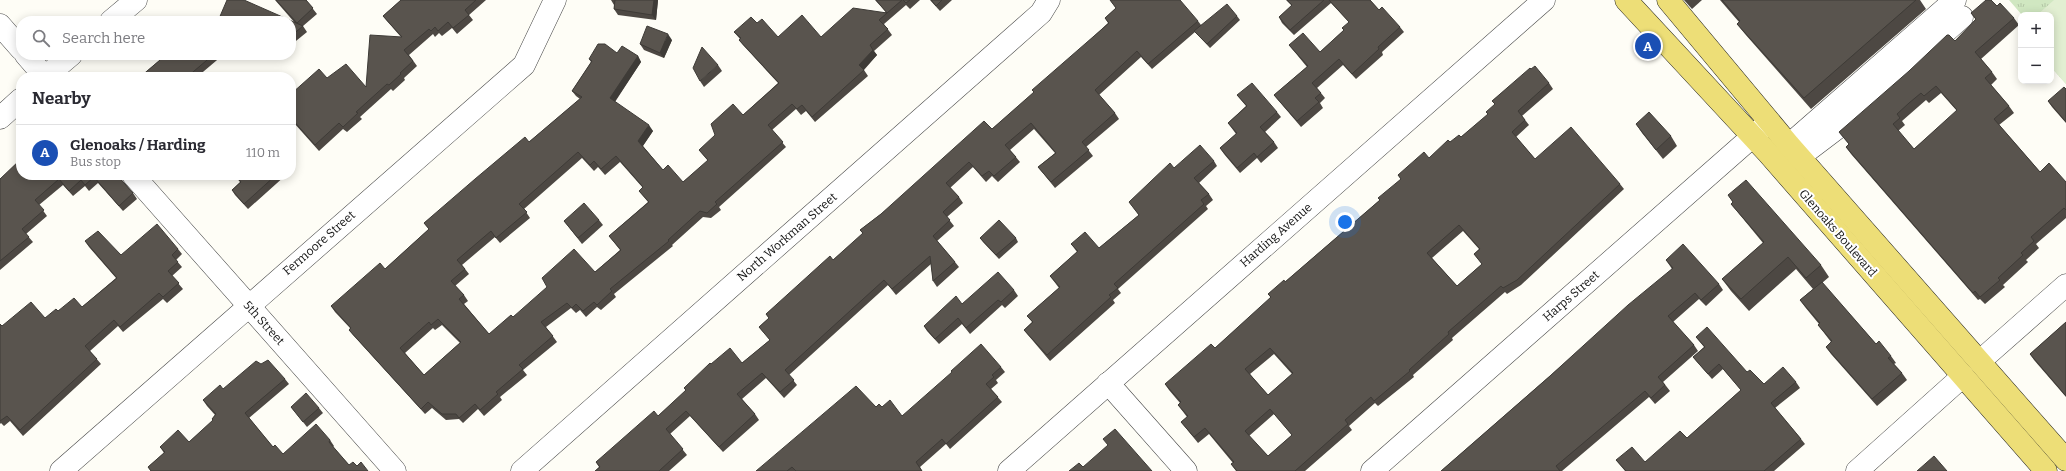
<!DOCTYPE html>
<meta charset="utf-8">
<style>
body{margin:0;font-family:Bitter,serif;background:#f7f7f7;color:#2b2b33}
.controls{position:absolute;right:12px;top:12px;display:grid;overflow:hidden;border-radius:8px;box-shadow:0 2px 10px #0003}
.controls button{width:36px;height:36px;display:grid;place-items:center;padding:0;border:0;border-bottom:1px solid #e1e1e2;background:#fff;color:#2b2b33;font:20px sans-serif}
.you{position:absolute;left:1345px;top:222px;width:14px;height:14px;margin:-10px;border:3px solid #fff;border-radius:50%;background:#1a73e8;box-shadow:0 0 0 6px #1a73e833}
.badge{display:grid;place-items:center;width:26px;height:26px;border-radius:50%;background:#b45309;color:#fff;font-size:13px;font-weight:700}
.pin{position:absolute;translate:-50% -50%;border:2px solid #fff;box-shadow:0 1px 4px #0006}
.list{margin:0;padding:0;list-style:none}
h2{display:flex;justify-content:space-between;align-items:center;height:52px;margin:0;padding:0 16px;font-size:17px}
h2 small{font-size:13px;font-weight:400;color:#7c7c81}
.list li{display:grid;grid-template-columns:26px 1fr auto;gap:12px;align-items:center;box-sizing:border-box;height:56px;padding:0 16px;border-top:1px solid #e1e1e2}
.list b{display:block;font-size:15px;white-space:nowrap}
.list p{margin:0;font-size:13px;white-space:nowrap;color:#7c7c81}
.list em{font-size:13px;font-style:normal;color:#7c7c81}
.icon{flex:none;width:22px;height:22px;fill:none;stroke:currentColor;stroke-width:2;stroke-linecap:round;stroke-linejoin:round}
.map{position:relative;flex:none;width:2066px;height:471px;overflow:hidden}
.search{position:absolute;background:#fff;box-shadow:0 2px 10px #0003;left:16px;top:16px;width:280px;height:44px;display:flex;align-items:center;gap:10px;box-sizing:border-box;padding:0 14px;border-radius:16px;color:#7c7c81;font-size:15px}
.panel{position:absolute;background:#fff;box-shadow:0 2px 10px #0003;left:16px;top:72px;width:280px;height:108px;border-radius:16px}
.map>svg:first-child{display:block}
</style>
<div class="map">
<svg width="2066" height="471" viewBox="0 0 2066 471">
<defs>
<pattern id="park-tufts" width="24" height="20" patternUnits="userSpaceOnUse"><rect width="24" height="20" fill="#d0e7c1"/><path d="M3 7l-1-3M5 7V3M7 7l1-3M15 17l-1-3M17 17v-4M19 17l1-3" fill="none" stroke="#b2c5a5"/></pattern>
</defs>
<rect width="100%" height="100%" fill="#fefdf6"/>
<polygon fill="url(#park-tufts)" points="2009,0 2066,0 2066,84 2051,67 2051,15 2022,15"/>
<polygon fill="#e2efd2" points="2054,0 2066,0 2066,84 2051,67 2051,15 2037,15"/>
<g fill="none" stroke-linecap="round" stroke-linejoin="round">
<defs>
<g id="minor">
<polyline points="111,21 136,0"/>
<polyline points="0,25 21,49"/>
<polyline points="26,55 45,77"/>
<polyline points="45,77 71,55"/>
<polyline points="0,118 21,99"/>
<polyline points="1789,145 1955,0"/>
<polyline points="1799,157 1836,129 1962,17"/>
<polyline points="133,175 395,471"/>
<polyline points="1980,361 2066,285"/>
<polyline points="1108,383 1186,471"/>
<polyline points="61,471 524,65 555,0"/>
<polyline points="522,471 1041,13 1049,0"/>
<polyline points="1009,471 1544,0"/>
<polyline points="1372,471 1769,122"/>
<polyline points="1857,471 1963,376"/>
</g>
<g id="major">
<polyline points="1626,0 1768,153 2046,471"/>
<polyline points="1668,0 1789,145 2066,460"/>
</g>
</defs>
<use href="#minor" stroke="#444" stroke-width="23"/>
<use href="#major" stroke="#222" stroke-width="23"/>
<use href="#minor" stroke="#fff" stroke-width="22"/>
<use href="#major" stroke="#edde77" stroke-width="22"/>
</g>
<g fill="#4d4843" fill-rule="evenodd">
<polygon points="275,0 306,0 317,14 303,26 307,32 291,45 291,21 295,23"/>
<polygon points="401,0 486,0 469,15 473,20 457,34 452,28 442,36 439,33 435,37 433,34 409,55 417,66 404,78 405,80 393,91 391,89 360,117 362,119 347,132 343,129 319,151 294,123 291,126 291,94 327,78 366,87 401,37 387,21 383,16"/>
<polygon points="611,0 658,0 656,20 618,15 614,9 614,5"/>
<path d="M875 0H920L910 9 906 5 884 24 892 35 874 51 877 55 864 70 868 76 815 122 806 111 801 115 796 109 772 130 786 147 719 207 721 210 711 218 703 217 672 245 673 246 614 294 616 297 601 310 597 307 586 317 580 310 576 313 571 308 546 327 557 342 523 370 527 375 500 397 502 400 484 416 478 409 463 423 459 419 446 420 432 408 425 414 353 335 349 330 350 328 335 312 331 306 385 269 429 229 424 223 529 142 580 99 576 96 572 91 591 62 589 59 617 53 638 56 641 62 615 102 653 131 643 146 663 170 683 182 708 161 699 150 743 115 778 83 743 45 739 40 740 39 734 32 757 23 778 37H821L886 12ZM582 158 594 171 598 167 605 175 620 162 643 188 639 191 648 202 609 236 620 250 595 272 513 317 489 334 464 304 468 301 464 295 455 286 469 274 462 265 495 237 500 243 530 218 524 209ZM442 325 460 343 424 375 405 353 433 328 435 330Z"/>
<polygon points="930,0 952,0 940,11"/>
<polygon points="1110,0 1198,21 1201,25 1237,16 1240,20 1210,48 1195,32 1152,69 1141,57 1099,95 1115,113 1119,119 1086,147 1093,156 1055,188 1038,167 1055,153 1034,129 1010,150 1020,162 998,182 992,176 986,182 973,167 950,188 959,197 963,203 947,217 954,226 937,241 955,262 959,267 937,287 933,281 931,264 896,295 888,285 789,375 797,385 784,398 766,378 742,399 755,414 759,420 723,452 690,416 670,434 687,455 669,471 595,471 599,467 596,462 658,416 686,391 684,388 711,364 742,363 770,340 759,327 769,318 766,314 833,260 863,234 860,230 992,129 1034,93 1108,23 1105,18 1116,8"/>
<polygon points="1286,0 1370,0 1379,10 1400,27 1404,32 1382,52 1383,55 1356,79 1343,65 1317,88 1325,98 1320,103 1323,108 1301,127 1278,100 1274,95 1307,67 1293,50 1289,45 1320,52 1344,30 1349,22 1331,3 1294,35 1282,23 1279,17 1292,6"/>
<polygon points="1684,0 1702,0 1692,9"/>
<polygon points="1720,0 1920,0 1926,9 1811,109 1745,34 1737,24 1739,22"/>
<path d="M1997 6 2014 18 2019 25 1981 59 1992 72 1997 79 1991 85 2009 106 2014 113 1999 125 2040 172 2066 182V218L2036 244 2039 248 2026 260 2028 262 2003 285 2005 287 1985 304 1980 299 1978 300 1851 154 1846 147 1849 144 1839 132 1955 41 1976 20 1971 13ZM1941 93 1957 111 1914 149 1898 131 1905 125 1902 121 1926 100 1929 103Z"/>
<polygon points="672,40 664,58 644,50 640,44"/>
<polygon points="162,55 223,55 197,77 140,77 160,60 158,58"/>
<polygon points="718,65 722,71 704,87 700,81"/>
<path d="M1531 69 1549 83 1553 89 1522 116 1529 125 1516 137 1535 159 1620 184 1624 189 1521 285 1507 294 1505 292 1452 338 1453 340 1413 375 1414 377 1378 406 1375 403 1349 426 1352 430 1305 471H1236L1231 464 1233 463 1209 434 1198 443 1181 422 1187 417 1178 405 1180 403 1169 390 1165 384 1215 348 1271 298 1268 294 1285 282 1380 200 1401 179 1398 175 1429 158 1450 142 1461 137 1488 115 1495 104 1492 101ZM1463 231 1479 249 1474 254 1482 264 1457 286 1432 258ZM1274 354 1292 374 1268 395 1250 374ZM1274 414 1292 435 1268 456 1249 436Z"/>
<polygon points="2066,89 2066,123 2052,107 2048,101"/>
<polygon points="1237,95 1277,112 1281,117 1265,132 1274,142 1278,148 1261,163 1257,158 1240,173 1224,154 1220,148 1236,134 1228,123 1246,106"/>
<polygon points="1636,124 1671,136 1677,146 1663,159 1642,133"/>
<polygon points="1214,161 1217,166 1199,183 1209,194 1213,200 1206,206 1208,209 1118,289 1121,293 1113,300 1115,303 1050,361 1028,335 1024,330 1032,322 1027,316 1059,288 1050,276 1077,252 1071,244 1099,248 1139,215 1129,202 1174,168"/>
<polygon points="117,175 133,193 137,199 123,211 98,183 89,191 85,186 73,196 63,185 39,205 47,216 26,234 33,242 0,270 0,179"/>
<polygon points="234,175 286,175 248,209 235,195 232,190 240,182"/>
<polygon points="1728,195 1821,265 1829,277 1822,283 1876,344 1891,356 1896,363 1894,364 1902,373 1907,380 1877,406 1831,354 1826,347 1831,342 1818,325 1819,324 1805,307 1800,300 1813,289 1796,269 1749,311 1731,291 1722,279 1763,243 1740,215 1731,204 1733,202"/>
<polygon points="599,220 603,225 582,244 564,221"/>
<polygon points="980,238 1016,238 1018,242 999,259 983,242"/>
<polygon points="85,241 121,255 178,249 182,254 176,260 182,267 172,276 183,289 167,303 163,299 123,332 118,326 90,351 101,364 23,436 10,421 4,426 1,423 0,424 0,324 2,326 45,318 58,311 82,307 116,278 89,247"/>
<polygon points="1666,260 1719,284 1723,290 1706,306 1699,299 1673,322 1694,345 1698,351 1663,382 1670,391 1655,404 1649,397 1562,471 1441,471 1672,269"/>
<polygon points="1014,290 1018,296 1005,308 1002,305 970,334 962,324 939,344 927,331 924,326 962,304"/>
<polygon points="2066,322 2066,397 2034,360 2030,354"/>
<polygon points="1696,337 1764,384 1796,382 1800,388 1775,408 1801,439 1805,444 1774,471 1625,471 1616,460 1645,462 1687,438 1741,390 1723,369 1712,379 1697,362 1693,357 1704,347"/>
<polygon points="1001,367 1005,372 996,380 998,383 991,389 1002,402 950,449 946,444 920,467 922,471 756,471 876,407 882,407 902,416"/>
<polygon points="285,379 289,384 249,418 273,447 283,454 330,440 334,446 333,447 349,465 357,466 368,471 151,471 148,467 164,453 160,447 189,442 213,421 212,419 215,415 207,406 203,400 223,389"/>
<polygon points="291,407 319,408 323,413 307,427"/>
</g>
<g fill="#3e3b37">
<polygon points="654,0 658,0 656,20 652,15"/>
<polygon points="668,34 672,40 664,58 660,53"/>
<polygon points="873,50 877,55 863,70 859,65"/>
<polygon points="638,56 641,62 613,104 610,98"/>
<polygon points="649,125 653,131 642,147 638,141"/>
</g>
<g fill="#59544e" stroke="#3e3b37" fill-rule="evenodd">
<polygon points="227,0 244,0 303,26 291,36 291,21 218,21"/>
<polygon points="276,0 306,0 313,8 297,23"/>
<polygon points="401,0 476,0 465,10 469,15 453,28 448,22 438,31 435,27 431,31 429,29 404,50 413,61 400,73 401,74 389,85 387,84 356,112 358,113 343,127 339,123 315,145 291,118 291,94 319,69 327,78 346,64 366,87 370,35 402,37 383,16"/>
<polygon points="615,0 654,0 652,15 614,9"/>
<path d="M876 0H902L879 20 888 29 870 45 873 50 859 65 864 70 812 117 802 105 797 109 792 104 768 125 783 142 715 202 717 204 707 213 700 211 668 240 669 241 610 289 612 291 597 305 594 302 583 311 576 304 572 308 567 303 541 322 553 336 519 365 523 369 496 392 498 394 480 410 475 404 459 418 456 414H442L428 402 421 409 349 330 351 328 331 306 380 263 385 269 429 229 424 223 475 179 525 137 529 142 582 97 572 91 592 61 589 59 598 44H605L617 53 622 46 638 56 610 98 649 125 638 141 663 170 668 165 683 182 708 160 699 150 715 135 711 124 733 104 743 115 779 83 739 40 741 38 734 32 751 17 757 23 762 19 778 37 802 15 821 37 853 8 887 13ZM578 152 590 165 594 161 601 169 616 156 643 187 639 191 649 202 609 236 621 250 595 272 574 249 542 278 547 287 513 317 511 315 489 334 459 299 464 295 451 281 465 269 457 260 491 231 496 238 527 212 519 204ZM438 319 461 342 424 375 400 348 429 322 431 325Z"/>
<polygon points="903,0 910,0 906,3"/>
<polygon points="931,0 942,0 936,6"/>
<polygon points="1110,0 1180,0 1198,21 1148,64 1137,51 1095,90 1115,113 1082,142 1089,150 1051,182 1038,167 1056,153 1031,123 1005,145 1016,157 994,176 989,171 982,176 969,162 946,183 959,197 943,212 950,220 933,236 955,262 933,281 930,256 892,289 884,280 785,370 794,380 780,392 762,373 737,394 755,414 719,447 686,411 666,429 683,449 659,471 595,471 600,467 596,462 654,411 658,416 686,390 684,388 710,363 711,364 730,348 742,363 770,340 759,327 769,318 766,314 830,256 833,260 863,233 860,230 881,214 984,121 992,129 1034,92 1032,90 1109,23 1105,18 1116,8"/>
<polygon points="1287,0 1324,0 1290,30 1279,17 1292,5"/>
<polygon points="1329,0 1370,0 1379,10 1382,7 1400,27 1378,47 1379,49 1352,74 1339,59 1312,83 1321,93 1315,98 1319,102 1297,121 1274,95 1308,66 1289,45 1303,33 1320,52 1344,30 1342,28 1349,22"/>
<polygon points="1722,0 1916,0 1804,98 1737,24 1740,21"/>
<path d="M1986 0H1991L1997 6 2000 3 2014 18 1975 52 1992 72 1985 78 2009 106 1994 119 2040 172 2049 163 2066 182V210L2064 208 2031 237 2034 241 2021 253 2023 255 1998 278 2000 280 1980 297 1975 291 1973 293 1846 147 1849 144 1839 132 1909 71 1947 35H1949L1955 41 1976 19 1971 13ZM1936 86 1957 110 1914 149 1893 124 1900 118 1897 114 1909 103 1921 93 1924 96Z"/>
<polygon points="1227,4 1237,16 1207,44 1194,31"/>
<polygon points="210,16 214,21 201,21 206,17 208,19"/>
<polygon points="647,26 668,34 660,53 640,44"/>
<polygon points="702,47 718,65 700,81 693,68"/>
<polygon points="162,55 213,55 187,77 140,77 160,60 158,58"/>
<path d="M1535 66 1549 83 1518 111 1525 120 1512 132 1535 159 1571 127 1620 184 1517 280 1503 288 1501 286 1448 332 1449 334 1409 370 1410 371 1374 401 1371 397 1345 420 1348 424 1295 471H1237L1231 464 1234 462 1205 428 1194 437 1181 422 1188 416 1178 405 1181 402 1165 384 1211 344 1215 348 1271 297 1268 294 1284 280 1285 282 1380 200 1378 198 1401 179 1398 175 1424 152 1429 158 1448 140 1450 142 1459 135 1461 137 1488 114 1486 112 1495 104 1492 101 1530 68 1531 69ZM1459 225 1480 249 1474 254 1482 264 1457 286 1427 253ZM1270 348 1293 373 1268 395 1245 369ZM1270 409 1292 435 1268 456 1245 431Z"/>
<polygon points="1252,83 1277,112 1260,127 1274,142 1257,157 1254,153 1237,168 1220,148 1237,133 1228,123 1247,106 1237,95"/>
<polygon points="2064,87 2066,89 2066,122 2048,101"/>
<polygon points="1649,112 1671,136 1656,150 1636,124"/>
<polygon points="1200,145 1214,161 1194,178 1209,194 1201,200 1204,204 1114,284 1118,288 1109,295 1111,297 1047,355 1024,330 1033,322 1027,316 1060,287 1050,276 1078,251 1071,244 1085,232 1099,248 1139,215 1129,202 1170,163 1174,168"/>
<polygon points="21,159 21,175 117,175 133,193 119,206 94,177 85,185 81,180 69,191 59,179 35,200 44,210 22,229 29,237 0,261 0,179"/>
<polygon points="235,175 276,175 244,204 232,190 241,182"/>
<polygon points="1746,180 1821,265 1806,278 1788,257 1741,299 1722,279 1764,242 1731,204 1733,202 1728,195"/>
<polygon points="584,203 599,220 578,238 564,221"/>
<polygon points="999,220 1016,238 996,255 980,238"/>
<polygon points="157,224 178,249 172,255 178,262 168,271 179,283 163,297 159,293 120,327 114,320 85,346 97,359 20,430 7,416 0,421 0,324 2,326 31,302 45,318 56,309 58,311 74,298 82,307 117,278 85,241 98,231 121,255"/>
<polygon points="1683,244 1719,284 1701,300 1695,293 1668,316 1694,345 1658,377 1665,385 1651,398 1645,391 1556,466 1560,471 1441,471 1550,376 1628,305 1673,268 1666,260"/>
<polygon points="998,272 1014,290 1001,302 998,300 966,328 958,318 935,339 924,326 956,296 962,304"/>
<polygon points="1822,282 1876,344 1879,341 1891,356 1888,358 1902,373 1872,399 1826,347 1832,341 1818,325 1820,323 1800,300"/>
<polygon points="2066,322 2066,396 2030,354"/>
<polygon points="1707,327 1747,372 1750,370 1764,384 1783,367 1796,382 1771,403 1801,439 1764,471 1626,471 1616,460 1632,447 1645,462 1680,431 1687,438 1741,390 1719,364 1708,374 1693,357 1705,347 1696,337"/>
<polygon points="981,344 1001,367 992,375 994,377 986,384 998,397 946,444 942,439 916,462 922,471 796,471 792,467 787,471 756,471 856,386 876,407 879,404 882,407 890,400 902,416 952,372 951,371"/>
<polygon points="268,360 285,379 245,413 273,447 275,445 283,454 316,424 330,440 329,442 349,465 353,462 357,466 361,462 368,471 151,471 148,467 165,452 160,447 178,430 189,442 213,420 212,419 216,414 203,400 220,385 223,389 256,361 261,364"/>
<polygon points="306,393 319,408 303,422 291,407"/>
<polygon points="1115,429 1152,471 1069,471 1079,463 1083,467 1108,445 1103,439"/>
<polygon points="1934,456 1947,471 1917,471"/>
</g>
<g text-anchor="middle" stroke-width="4" stroke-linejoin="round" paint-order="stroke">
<g font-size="12" fill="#111" stroke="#fff">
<text transform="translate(1838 233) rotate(49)" y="4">Glenoaks Boulevard</text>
<text transform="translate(1276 235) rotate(-41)" y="4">Harding Avenue</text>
<text transform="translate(787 237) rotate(-41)" y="4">North Workman Street</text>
<text transform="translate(319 243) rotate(-41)" y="4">Fermoore Street</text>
<text transform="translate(1571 296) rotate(-41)" y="4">Harps Street</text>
<text transform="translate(264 323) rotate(48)" y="4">5th Street</text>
</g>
</g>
</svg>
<div class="controls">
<button>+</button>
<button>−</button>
</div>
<div class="you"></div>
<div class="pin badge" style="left:1648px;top:46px;background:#1a4fb4">A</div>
<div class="search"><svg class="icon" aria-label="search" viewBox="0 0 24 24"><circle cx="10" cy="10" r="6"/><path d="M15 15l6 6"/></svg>Search here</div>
<section class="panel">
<h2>Nearby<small></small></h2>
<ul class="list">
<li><span class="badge" style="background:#1a4fb4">A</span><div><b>Glenoaks / Harding</b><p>Bus stop</p></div><em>110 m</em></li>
</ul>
</section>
</div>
